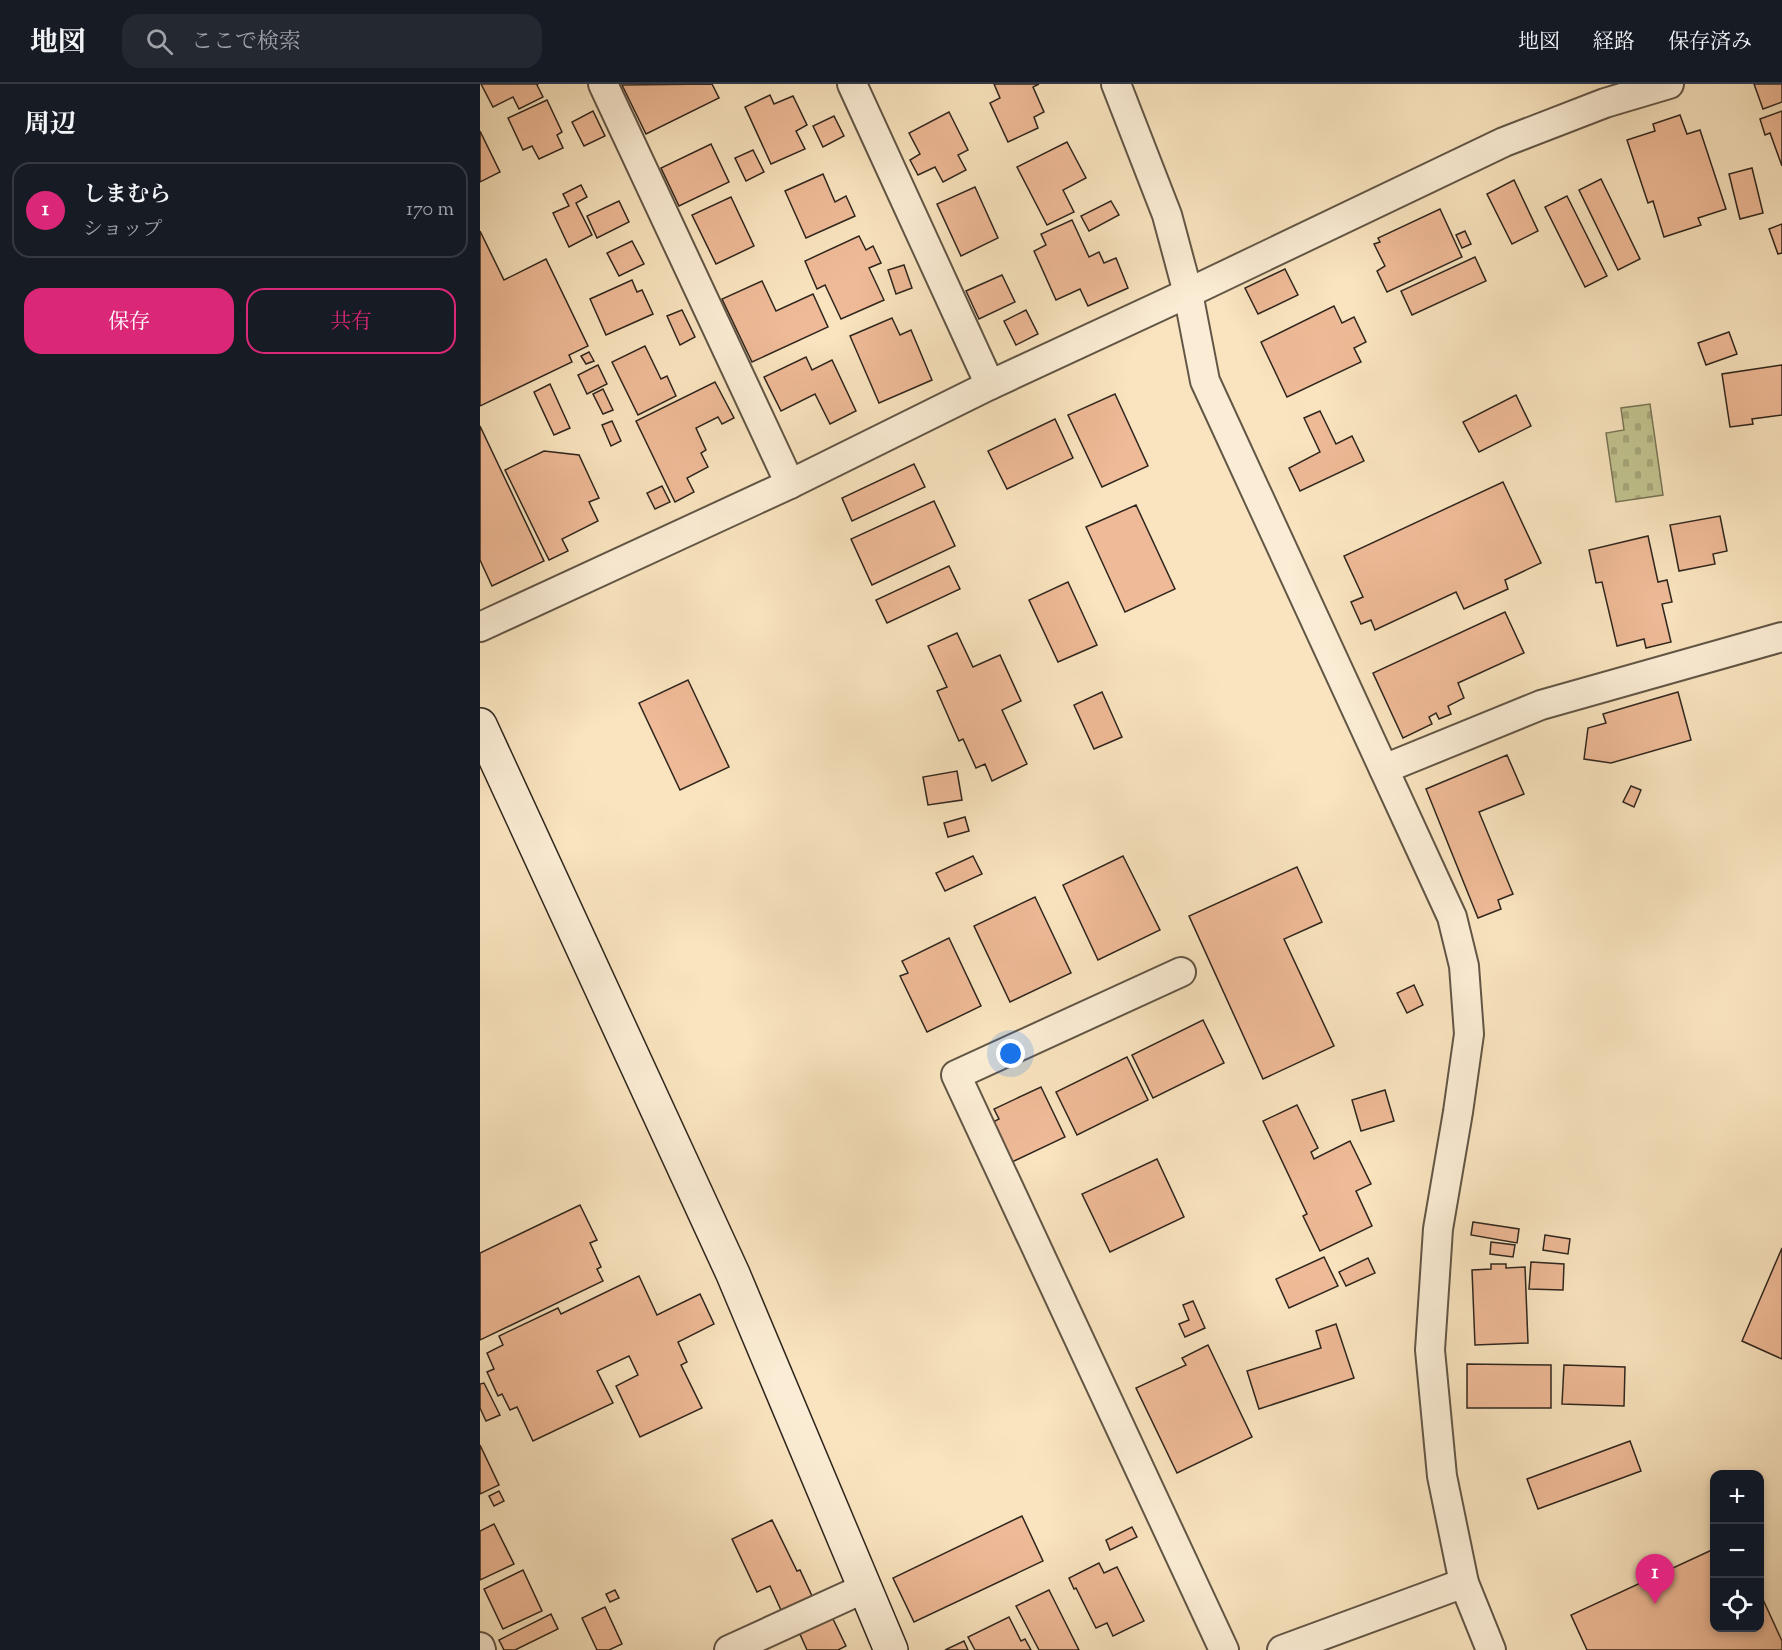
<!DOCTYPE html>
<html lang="ja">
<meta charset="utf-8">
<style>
body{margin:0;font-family:"Sorts Mill Goudy","Noto Serif JP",serif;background:#242831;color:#f1f3f6}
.controls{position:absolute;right:18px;bottom:18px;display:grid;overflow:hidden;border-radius:12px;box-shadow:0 3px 9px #0003}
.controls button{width:54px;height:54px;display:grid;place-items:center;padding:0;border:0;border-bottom:2px solid #363941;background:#171b24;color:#f1f3f6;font:30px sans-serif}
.you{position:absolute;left:531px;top:970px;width:21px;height:21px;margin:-15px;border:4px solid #fff;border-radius:50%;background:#1a73e8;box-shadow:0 0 0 9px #1a73e833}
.badge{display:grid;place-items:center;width:39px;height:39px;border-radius:50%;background:#db2777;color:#fff;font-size:20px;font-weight:700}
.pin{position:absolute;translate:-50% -50px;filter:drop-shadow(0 2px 3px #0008)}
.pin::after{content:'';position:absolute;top:32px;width:21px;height:18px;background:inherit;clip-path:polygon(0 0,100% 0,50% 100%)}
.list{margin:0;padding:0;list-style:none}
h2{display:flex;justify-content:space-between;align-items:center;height:78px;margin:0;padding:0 24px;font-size:26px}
h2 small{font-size:20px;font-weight:400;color:#9ea1a6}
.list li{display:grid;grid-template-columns:39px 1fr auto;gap:18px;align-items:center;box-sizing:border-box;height:96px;margin:0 12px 12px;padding:0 12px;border:2px solid #363941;border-radius:18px}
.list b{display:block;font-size:22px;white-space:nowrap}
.list p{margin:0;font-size:20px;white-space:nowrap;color:#9ea1a6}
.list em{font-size:20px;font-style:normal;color:#9ea1a6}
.actions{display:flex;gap:12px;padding:18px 24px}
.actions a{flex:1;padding:14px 0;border:2px solid #db2777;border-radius:18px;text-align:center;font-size:21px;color:#db2777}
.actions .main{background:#db2777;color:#fff}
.icon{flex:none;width:33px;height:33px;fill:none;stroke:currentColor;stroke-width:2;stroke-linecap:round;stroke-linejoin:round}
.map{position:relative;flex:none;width:1302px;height:1566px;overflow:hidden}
header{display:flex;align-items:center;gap:36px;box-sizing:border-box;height:84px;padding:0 30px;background:#171b24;border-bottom:2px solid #363941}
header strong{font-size:28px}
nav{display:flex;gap:33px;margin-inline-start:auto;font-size:21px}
.search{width:420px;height:54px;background:#242831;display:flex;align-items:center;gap:15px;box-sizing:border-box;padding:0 21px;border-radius:18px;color:#9ea1a6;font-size:22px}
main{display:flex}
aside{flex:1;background:#171b24}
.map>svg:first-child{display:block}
</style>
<header>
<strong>地図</strong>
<div class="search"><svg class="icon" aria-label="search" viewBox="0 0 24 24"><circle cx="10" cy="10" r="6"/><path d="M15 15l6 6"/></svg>ここで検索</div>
<nav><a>地図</a><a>経路</a><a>保存済み</a></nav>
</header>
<main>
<aside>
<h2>周辺<small></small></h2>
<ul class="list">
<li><span class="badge">1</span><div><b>しまむら</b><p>ショップ</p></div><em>170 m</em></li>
</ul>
<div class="actions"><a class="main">保存</a><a>共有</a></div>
</aside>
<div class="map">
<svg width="1302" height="1566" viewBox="0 0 1302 1566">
<defs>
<pattern id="cemetery-stones" width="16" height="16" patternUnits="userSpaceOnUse" patternTransform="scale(1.5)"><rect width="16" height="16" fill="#c1c38f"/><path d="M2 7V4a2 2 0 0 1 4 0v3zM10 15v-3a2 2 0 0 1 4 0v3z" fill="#a6a77b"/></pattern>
</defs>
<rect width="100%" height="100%" fill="#f9e4bf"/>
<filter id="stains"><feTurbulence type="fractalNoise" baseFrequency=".00333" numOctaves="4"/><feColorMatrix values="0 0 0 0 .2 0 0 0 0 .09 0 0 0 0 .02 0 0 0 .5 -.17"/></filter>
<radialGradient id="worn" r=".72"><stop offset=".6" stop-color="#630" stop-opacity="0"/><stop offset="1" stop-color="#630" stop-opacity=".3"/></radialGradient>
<polygon fill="url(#cemetery-stones)" stroke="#787456" stroke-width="1.5" points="1170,320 1183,411 1136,418 1126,349 1144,346 1141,324"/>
<g fill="#efba97" stroke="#2f261e" stroke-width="1.5">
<polygon points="1,0 58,0 57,1 63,13 39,25 33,13 13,23"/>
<polygon points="232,0 239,14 166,50 142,1"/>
<polygon points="514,0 559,0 553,3 564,28 554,33 558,44 528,58 510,19 520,14"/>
<polygon points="1274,0 1302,0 1302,18 1283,25"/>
<polygon points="290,11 294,20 313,12 327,41 316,47 325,65 291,80 265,23"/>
<polygon points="67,16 82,48 77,51 83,64 59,75 52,62 43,66 28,34"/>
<polygon points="113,27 125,52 104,62 92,38"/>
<polygon points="1302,27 1302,82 1290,49 1285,51 1280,35"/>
<polygon points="469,28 488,66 478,71 486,86 463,98 455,83 438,91 430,76 440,70 429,49"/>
<polygon points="1200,31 1207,50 1220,46 1246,125 1218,134 1221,141 1184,153 1173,117 1168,119 1147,56 1175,47 1173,40"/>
<polygon points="354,32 364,52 343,63 333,42"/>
<polygon points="0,47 20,88 0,98"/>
<polygon points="587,58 606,94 583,106 594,128 567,141 537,83"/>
<polygon points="231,60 249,98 199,122 181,84"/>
<polygon points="273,66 284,88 266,97 255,74"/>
<polygon points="1272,84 1283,129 1260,135 1249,90"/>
<polygon points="343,90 355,118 366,112 375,132 326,154 305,107"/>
<polygon points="1121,95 1160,175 1138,186 1099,106"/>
<polygon points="1034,96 1058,147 1032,160 1007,110"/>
<polygon points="101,101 107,113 96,119 112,151 89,163 73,129 89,122 83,110"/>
<polygon points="495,103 518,154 481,172 457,120"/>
<polygon points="1087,112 1127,192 1105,203 1065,123"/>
<polygon points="251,113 274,162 236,180 212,131"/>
<polygon points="139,117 149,138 117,154 107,132"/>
<polygon points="631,117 639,131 609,147 601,132"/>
<polygon points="960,125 982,173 907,208 897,187 905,182 894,160 900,158 898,154"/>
<polygon points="592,136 609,173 619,168 624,179 636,174 648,204 608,222 600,205 576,216 554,167 566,161 561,150"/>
<polygon points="1302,140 1302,169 1298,170 1289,145"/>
<polygon points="0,147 24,196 66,175 108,262 89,271 92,278 0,322"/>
<polygon points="985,147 991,160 982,164 976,151"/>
<polygon points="379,152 386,166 393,162 401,179 389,184 404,216 361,235 345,201 337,205 325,177"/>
<polygon points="152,157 164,180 139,192 127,169"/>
<polygon points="995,173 1006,197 932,231 921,207"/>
<polygon points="424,181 432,204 416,210 408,186"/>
<polygon points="805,185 818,211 778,230 765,204"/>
<polygon points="522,191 535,218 499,235 486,207"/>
<polygon points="152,196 157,208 162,206 173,230 126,251 110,215"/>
<polygon points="282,197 296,227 333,210 348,243 272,278 242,215"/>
<polygon points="854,222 862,239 874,233 886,258 874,264 881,278 807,313 781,258"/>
<polygon points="202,226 215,253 200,261 187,232"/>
<polygon points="546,226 558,250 536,261 524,237"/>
<polygon points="412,234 420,251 431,246 452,296 399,319 370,252"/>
<polygon points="1249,248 1257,270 1226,281 1218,259"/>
<polygon points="165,262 181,295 187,292 196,312 158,331 132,278"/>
<polygon points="109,268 114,277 106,280 101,272"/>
<polygon points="326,273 332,286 352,276 376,327 350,340 335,310 301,327 284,293"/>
<polygon points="118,281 127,300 107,310 98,291"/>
<polygon points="1302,281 1302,331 1272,335 1273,340 1250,343 1242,290"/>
<polygon points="235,298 254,334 242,340 238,333 216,344 226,366 221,369 228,383 207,394 214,408 195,418 156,337"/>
<polygon points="70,300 90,344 74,351 54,308"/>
<polygon points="123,305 133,326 123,330 113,310"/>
<polygon points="635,310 668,382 622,403 588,331"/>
<polygon points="1036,311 1051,342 999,368 983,338"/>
<polygon points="840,327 856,360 872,352 884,377 820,407 809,384 840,368 824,334"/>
<polygon points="575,335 593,374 527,405 508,367"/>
<polygon points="132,337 141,357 131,362 122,341"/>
<polygon points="0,342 64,477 12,502 0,476"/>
<polygon points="64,367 99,371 119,414 109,418 118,437 82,455 88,467 69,476 25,386"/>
<polygon points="434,380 445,403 372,437 362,414"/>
<polygon points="1023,398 1061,479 1025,496 1028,505 984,525 976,508 895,546 891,536 881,540 871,518 883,513 864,472"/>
<polygon points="182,402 190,418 175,425 167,409"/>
<polygon points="454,417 475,462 392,501 371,455"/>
<polygon points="656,421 695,505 645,528 606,443"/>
<polygon points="1240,432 1247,467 1233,470 1235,480 1199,487 1190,441"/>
<polygon points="1168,452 1178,498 1187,496 1192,518 1182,520 1191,558 1166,564 1164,555 1137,562 1122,498 1116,499 1109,466"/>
<polygon points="469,482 480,505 407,539 396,516"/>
<polygon points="588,498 617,561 578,578 549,516"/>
<polygon points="1025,528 1044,569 978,599 984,614 968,622 971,630 959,635 956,629 949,633 952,640 923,654 893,589"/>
<polygon points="477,549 493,583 520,571 541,617 522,626 547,680 512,697 505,680 496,684 483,655 479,657 457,607 467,603 448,562"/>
<polygon points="208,596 249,683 200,706 159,619"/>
<polygon points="622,608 642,653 614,665 594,621"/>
<polygon points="1198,608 1211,656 1131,679 1104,675 1108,644 1126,639 1123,630"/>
<polygon points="1027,671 1044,710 999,728 1033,810 1018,816 1021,825 998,834 946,705"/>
<polygon points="477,687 482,716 448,721 443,693"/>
<polygon points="1151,702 1161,706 1154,723 1143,718"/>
<polygon points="485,733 489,747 468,753 464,739"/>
<polygon points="493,772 502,790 465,807 456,789"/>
<polygon points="643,772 680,846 618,876 583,801"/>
<polygon points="817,783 842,838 804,855 854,962 783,995 709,832"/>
<polygon points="555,813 591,889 530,918 494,842"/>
<polygon points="469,854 501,922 447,948 420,892 428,889 422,877"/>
<polygon points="934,901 943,921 927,929 917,909"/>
<polygon points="723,936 744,979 673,1014 652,971"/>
<polygon points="647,973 668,1016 597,1051 576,1008"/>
<polygon points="561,1003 585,1053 532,1078 513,1038 519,1035 514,1025"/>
<polygon points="905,1006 914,1037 881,1047 872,1016"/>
<polygon points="817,1021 838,1064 831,1068 834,1075 870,1057 891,1100 876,1107 892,1142 840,1167 823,1132 827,1130 783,1037"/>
<polygon points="677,1075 704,1133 630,1168 602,1110"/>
<polygon points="100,1121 117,1156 110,1159 121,1183 117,1185 123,1197 0,1256 0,1169"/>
<polygon points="993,1138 1039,1145 1037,1159 991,1151"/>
<polygon points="1065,1151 1090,1155 1088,1170 1063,1166"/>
<polygon points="1011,1158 1035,1161 1033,1173 1010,1170"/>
<polygon points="1302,1164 1302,1275 1262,1257"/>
<polygon points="844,1173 858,1202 809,1224 796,1195"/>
<polygon points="888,1174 895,1189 866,1202 859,1188"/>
<polygon points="1051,1178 1084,1180 1083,1206 1049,1205"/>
<polygon points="1011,1180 1026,1180 1026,1184 1045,1183 1048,1259 995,1261 992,1186 1011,1185"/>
<polygon points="159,1192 177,1231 220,1210 234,1240 198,1258 207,1278 201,1281 222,1324 160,1353 136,1302 158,1291 149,1272 117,1287 133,1319 53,1357 37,1323 30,1326 22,1310 18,1312 7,1288 14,1285 7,1269 23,1261 19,1252 78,1224 81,1230"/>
<polygon points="713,1217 725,1244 705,1253 699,1240 709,1236 703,1221"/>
<polygon points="856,1240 874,1294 779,1325 767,1287 841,1264 836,1247"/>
<polygon points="728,1261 772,1353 697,1389 656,1304 706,1281 702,1274"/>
<polygon points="987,1280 1071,1281 1071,1324 987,1324"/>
<polygon points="1084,1281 1145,1283 1144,1322 1082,1320"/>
<polygon points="4,1299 20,1331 6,1337 0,1324 0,1300"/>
<polygon points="1150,1357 1161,1387 1058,1425 1047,1395"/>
<polygon points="0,1361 19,1401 0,1410"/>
<polygon points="19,1407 24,1417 14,1422 9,1412"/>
<polygon points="542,1432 563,1477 434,1538 413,1494"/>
<polygon points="292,1436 317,1487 320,1486 332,1512 301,1526 290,1502 277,1508 252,1455"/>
<polygon points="14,1440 34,1480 0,1496 0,1447"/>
<polygon points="652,1443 657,1453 630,1466 626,1456"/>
<polygon points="1234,1465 1234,1544 1280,1544 1280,1509 1302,1557 1302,1566 1107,1566 1091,1531"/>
<polygon points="619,1479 624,1489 637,1483 664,1537 633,1552 627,1539 616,1544 596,1504 594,1505 589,1494"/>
<polygon points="43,1486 62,1527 23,1545 4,1505"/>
<polygon points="135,1506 139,1514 130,1518 126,1510"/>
<polygon points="569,1506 599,1566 559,1566 536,1522"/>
<polygon points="125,1523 142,1560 129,1566 117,1566 102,1534"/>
<polygon points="71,1530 78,1545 35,1566 24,1566 19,1556"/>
<polygon points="352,1533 366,1562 358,1566 327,1566 319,1548"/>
<polygon points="529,1533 541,1557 545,1555 551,1566 495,1566 488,1553"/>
<polygon points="484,1557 488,1566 465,1566"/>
</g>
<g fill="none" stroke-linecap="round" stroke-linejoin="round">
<defs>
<g id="street">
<polyline points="123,0 310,400"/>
<polyline points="372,0 510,301"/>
<polyline points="636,0 687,131 708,209 725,297 972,833 984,882 989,950 978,1028 958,1145 950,1266 962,1392 984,1499 1011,1566"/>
<polyline points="0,543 310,400 510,301 708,209 1024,58 1125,19 1189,0"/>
<polyline points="904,685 1061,621 1302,553"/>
<polyline points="701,888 476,991 744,1566"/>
<polyline points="0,1563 1,1566"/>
<polyline points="249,1566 385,1504"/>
<polyline points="802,1566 984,1499"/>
</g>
<polyline id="secondary" points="0,641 253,1190 411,1566"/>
</defs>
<use href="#street" stroke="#625646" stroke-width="32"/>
<use href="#secondary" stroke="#2f261e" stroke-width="36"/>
<use href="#street" stroke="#fbedd5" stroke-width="28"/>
<use href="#secondary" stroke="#fbedd5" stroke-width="33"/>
</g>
<rect width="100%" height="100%" filter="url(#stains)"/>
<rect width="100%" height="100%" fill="url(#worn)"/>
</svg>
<div class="controls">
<button>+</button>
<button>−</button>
<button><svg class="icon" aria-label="locate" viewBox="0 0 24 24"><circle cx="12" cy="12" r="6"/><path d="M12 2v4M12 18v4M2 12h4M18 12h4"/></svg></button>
</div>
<div class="you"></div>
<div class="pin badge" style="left:1175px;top:1520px">1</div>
</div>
</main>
